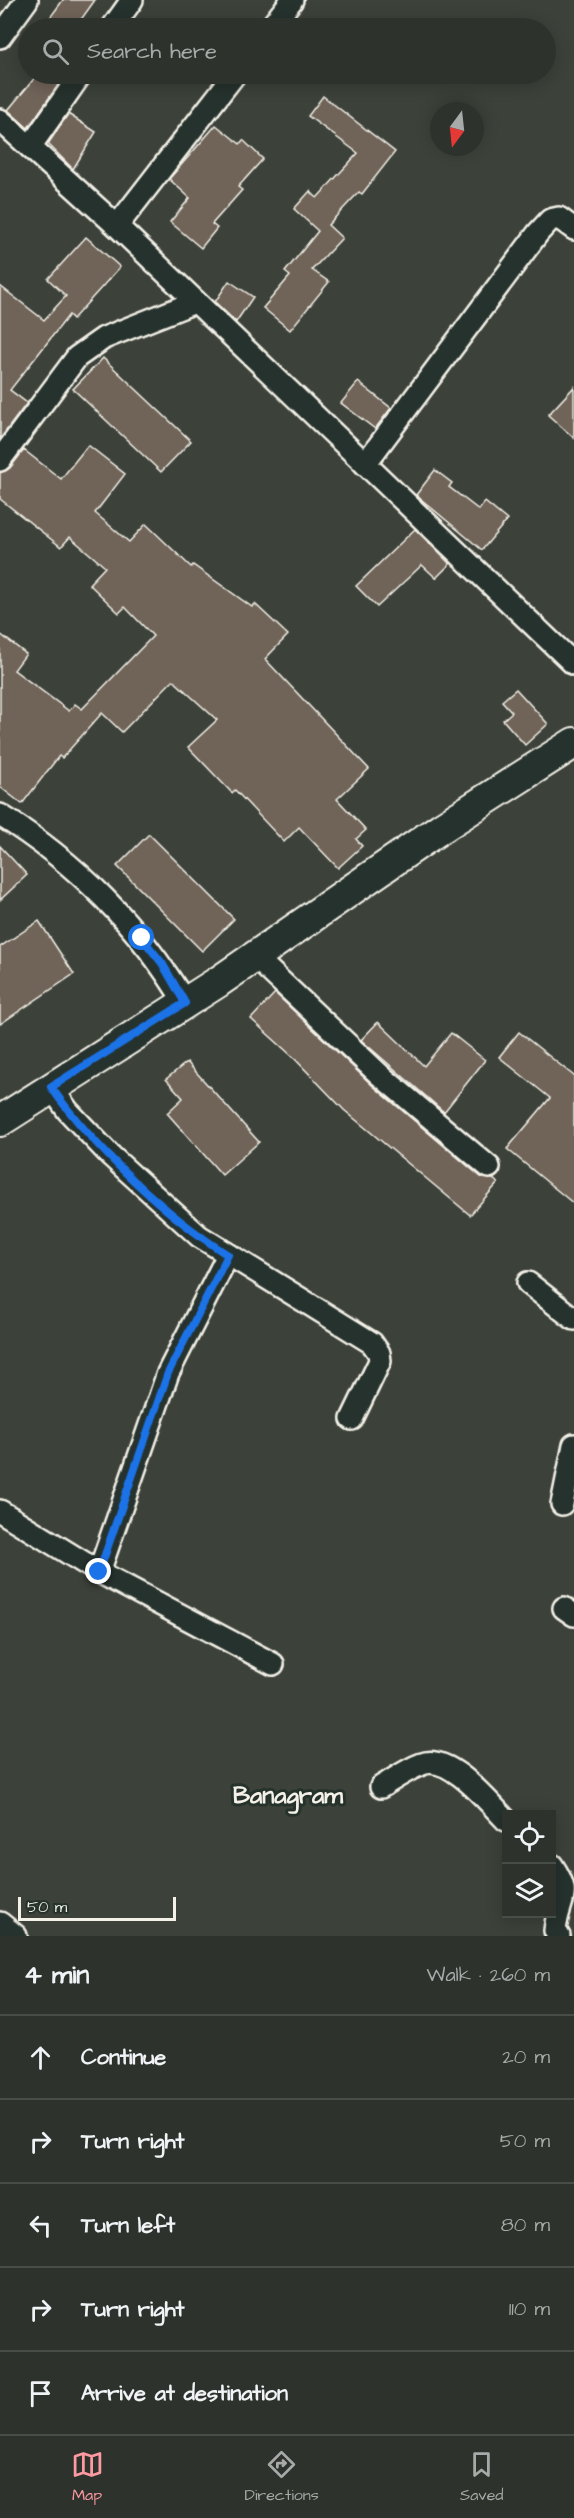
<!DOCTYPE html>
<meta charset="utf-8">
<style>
body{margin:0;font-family:"Architects Daughter",sans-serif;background:#353a34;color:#f1f3f6}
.controls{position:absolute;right:18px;bottom:18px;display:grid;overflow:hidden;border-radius:0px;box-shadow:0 3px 15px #0003}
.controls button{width:54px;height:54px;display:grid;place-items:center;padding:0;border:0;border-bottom:2px solid #484d48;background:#2d322c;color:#f1f3f6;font:30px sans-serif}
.compass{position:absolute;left:430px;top:102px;width:54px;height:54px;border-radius:50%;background:#2d322c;box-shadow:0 3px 15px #0003;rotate:195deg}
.scale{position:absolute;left:18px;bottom:15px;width:158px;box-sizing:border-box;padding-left:6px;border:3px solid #f4f1e8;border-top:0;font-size:16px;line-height:21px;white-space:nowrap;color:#f4f1e8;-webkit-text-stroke:4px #26332d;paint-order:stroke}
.stop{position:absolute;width:18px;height:18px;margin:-14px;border:4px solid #1a73e8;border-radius:50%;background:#fff}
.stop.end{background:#1a73e8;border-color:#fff;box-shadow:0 2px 6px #0008}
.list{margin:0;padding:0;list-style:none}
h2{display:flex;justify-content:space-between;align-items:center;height:78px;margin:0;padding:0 24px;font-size:26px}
h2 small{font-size:20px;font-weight:400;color:#a7aaa9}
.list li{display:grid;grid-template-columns:39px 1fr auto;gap:18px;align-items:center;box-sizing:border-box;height:84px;padding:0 24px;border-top:2px solid #484d48}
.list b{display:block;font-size:22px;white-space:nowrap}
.list em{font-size:20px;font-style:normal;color:#a7aaa9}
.icon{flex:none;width:33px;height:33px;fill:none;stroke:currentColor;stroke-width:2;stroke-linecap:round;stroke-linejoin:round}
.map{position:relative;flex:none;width:574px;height:1936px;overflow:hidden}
.search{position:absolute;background:#2d322c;box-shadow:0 3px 15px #0003;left:18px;right:18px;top:18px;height:66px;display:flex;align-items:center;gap:15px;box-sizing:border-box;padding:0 21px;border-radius:33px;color:#a7aaa9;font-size:22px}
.sheet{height:498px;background:#2d322c}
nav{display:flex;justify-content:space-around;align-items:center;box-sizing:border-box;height:84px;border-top:2px solid #484d48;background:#2d322c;font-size:16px;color:#a7aaa9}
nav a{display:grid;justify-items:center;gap:3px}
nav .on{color:#ff9aa2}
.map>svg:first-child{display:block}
</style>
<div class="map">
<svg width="574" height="1936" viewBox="0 0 574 1936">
<rect width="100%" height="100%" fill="#3c423a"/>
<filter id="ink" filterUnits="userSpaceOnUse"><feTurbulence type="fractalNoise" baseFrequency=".0167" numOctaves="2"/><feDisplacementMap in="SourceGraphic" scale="12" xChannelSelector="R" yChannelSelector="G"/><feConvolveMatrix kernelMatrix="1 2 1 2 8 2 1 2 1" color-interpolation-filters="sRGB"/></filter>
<g filter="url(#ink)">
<g fill="#6f6459" stroke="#f4f1e8" stroke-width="1.5">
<polygon points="63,0 95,0 75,28 63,28 49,19"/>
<polygon points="38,74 66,74 28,128 8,110"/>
<polygon points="323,96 395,152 362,194 359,192 328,225 342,238 312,270 329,282 290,330 263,308 290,276 285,272 318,231 294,209 310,191 317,198 358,153 308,116"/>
<polygon points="68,114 96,132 73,169 48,144"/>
<polygon points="216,125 240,144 243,140 263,159 238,187 242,190 212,224 217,228 201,248 170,222 190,198 169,179"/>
<polygon points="86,237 120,267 73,319 69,315 10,390 27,403 0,439 0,286 44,320 66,296 48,279"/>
<polygon points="229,281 253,297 236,322 215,302"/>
<polygon points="103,358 191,441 161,472 73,389"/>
<polygon points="358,382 391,408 375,429 341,403"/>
<polygon points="574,387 574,438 548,415"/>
<polygon points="88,445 125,474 95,513 129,542 146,524 191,567 193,565 252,607 255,604 288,635 265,659 369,769 337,799 366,830 356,839 362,846 338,868 299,827 284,842 235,790 232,793 188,747 217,720 173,680 122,732 102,713 62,758 59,756 22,804 0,787 0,634 26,654 14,670 69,711 75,704 82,709 153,636 125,607 119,613 89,584 105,567 70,537 61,547 0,499 0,473 10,468 24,450 61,479"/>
<polygon points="435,470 452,483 449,487 479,510 485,502 507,520 482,550 416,495"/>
<polygon points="415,529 450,564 436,578 422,565 377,607 356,586"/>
<polygon points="516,689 548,724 525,745 503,720 512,712 502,701"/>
<polygon points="149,834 234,919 202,951 117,866"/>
<polygon points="0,846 27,875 0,900"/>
<polygon points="39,921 74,974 0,1024 0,947"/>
<polygon points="275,993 372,1085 481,1177 493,1179 498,1183 470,1215 344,1110 293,1057 251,1019"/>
<polygon points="378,1022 424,1066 451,1033 485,1060 444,1112 361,1040"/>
<polygon points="519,1032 574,1076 574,1204 507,1149 550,1098 499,1057"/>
<polygon points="187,1062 259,1142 222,1175 167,1113 183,1098 166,1079"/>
</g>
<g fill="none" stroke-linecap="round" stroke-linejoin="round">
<defs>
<g id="minor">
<polyline points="112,28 132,0"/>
<polyline points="270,28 292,0"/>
<polyline points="0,37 27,0"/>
<polyline points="0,120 117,226 574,664"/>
<polyline points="30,147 81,74"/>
<polyline points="117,226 235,74"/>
<polyline points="0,460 77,357 104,338 195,302"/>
<polyline points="365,464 538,233 550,220 559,218 574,229"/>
<path d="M0 815C76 862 140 927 185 1003"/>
<polyline points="255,957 380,1075 489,1167"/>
<polyline points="51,1087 68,1111 111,1156 199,1236 372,1343 379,1353 380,1361 352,1419"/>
<polyline points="528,1283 574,1319"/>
<polyline points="562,1504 574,1445"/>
<polyline points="0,1511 99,1572 273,1664"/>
<polyline points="99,1572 168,1373 228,1255"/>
<polyline points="564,1608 574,1615"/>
<path d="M381 1787C394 1779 408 1769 422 1764 449 1753 488 1802 506 1820"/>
<path d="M552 1865C574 1898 558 1897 555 1931L559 1936"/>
<polyline points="0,1923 16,1936"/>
</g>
<polyline id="secondary" points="0,1121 218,982 441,828 574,743"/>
</defs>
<use href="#minor" stroke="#f4f1e8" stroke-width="26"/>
<use href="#secondary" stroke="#f4f1e8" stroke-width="34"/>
<use href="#minor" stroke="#26332d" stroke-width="21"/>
<use href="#secondary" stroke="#26332d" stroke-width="30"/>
</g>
</g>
<g fill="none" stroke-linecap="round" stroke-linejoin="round" filter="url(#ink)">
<path stroke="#1a73e8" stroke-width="8" d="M99 1572 168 1373 228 1255C165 1215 94 1148 51 1087L185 1003 162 963 142 938"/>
</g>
<g text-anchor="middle" stroke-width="6" stroke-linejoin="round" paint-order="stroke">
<g font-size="24" font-weight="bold" fill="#f4f1e8" stroke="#26332d">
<text x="288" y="1803">Banagram</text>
</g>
</g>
</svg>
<div class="controls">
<button><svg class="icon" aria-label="locate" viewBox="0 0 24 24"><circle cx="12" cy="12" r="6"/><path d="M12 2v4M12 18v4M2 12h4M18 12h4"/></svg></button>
<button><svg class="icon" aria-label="layers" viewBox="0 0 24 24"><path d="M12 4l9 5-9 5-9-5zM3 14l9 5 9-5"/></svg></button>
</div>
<svg class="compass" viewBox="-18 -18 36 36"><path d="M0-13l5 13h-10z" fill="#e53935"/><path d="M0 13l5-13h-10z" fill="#a7aaa9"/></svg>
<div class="scale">50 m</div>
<div class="stop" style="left:142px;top:938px"></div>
<div class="stop end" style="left:99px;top:1572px"></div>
<div class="search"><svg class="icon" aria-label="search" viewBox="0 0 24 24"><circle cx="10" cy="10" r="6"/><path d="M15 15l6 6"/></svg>Search here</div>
</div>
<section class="sheet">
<h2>4 min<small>Walk · 260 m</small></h2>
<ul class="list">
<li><svg class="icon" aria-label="ahead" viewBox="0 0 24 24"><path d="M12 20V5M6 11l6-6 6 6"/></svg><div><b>Continue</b></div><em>20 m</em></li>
<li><svg class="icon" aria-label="right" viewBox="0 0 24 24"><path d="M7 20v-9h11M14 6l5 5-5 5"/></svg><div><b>Turn right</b></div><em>50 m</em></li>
<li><svg class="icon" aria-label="left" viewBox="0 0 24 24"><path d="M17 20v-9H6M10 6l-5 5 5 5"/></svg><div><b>Turn left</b></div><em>80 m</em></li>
<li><svg class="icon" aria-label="right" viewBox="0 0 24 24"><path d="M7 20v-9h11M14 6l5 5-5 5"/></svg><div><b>Turn right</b></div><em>110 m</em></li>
<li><svg class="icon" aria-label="arrive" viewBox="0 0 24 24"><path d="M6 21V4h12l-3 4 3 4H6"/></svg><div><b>Arrive at destination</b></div></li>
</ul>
</section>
<nav>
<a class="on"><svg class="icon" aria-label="map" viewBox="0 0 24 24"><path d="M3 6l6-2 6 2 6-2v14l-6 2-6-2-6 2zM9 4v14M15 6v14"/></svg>Map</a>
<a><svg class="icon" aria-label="directions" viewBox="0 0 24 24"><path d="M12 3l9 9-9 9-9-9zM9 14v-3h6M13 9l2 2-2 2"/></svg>Directions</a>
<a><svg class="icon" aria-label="saved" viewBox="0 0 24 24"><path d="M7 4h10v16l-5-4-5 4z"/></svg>Saved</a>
</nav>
